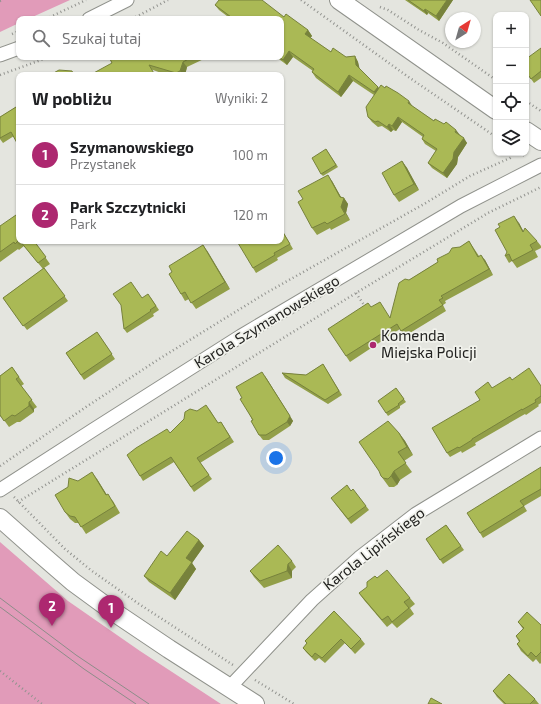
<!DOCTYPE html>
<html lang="pl">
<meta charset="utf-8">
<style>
body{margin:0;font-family:"Exo 2",sans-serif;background:#f6f6f6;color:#202124}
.controls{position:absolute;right:12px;top:12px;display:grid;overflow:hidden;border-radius:8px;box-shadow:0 1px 3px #0004}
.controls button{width:36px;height:36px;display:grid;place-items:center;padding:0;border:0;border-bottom:1px solid #e0e0e0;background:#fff;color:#202124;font:20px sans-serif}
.compass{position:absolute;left:445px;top:12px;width:36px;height:36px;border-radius:50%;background:#fff;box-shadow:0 1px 3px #0004;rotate:37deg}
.you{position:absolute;left:276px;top:458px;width:14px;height:14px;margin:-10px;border:3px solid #fff;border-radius:50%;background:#1a73e8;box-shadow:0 0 0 6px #1a73e833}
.badge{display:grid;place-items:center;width:26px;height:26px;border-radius:50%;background:#ad2870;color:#fff;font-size:13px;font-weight:700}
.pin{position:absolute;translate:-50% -33px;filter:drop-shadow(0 1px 2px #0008)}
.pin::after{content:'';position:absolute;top:21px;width:14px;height:12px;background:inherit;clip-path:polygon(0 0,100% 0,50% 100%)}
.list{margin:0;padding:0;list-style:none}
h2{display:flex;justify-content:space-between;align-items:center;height:52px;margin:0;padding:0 16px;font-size:17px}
h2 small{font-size:13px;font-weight:400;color:#757577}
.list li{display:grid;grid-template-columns:26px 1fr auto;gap:12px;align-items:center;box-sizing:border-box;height:60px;padding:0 16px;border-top:1px solid #e0e0e0}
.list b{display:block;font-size:15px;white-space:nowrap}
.list p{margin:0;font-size:13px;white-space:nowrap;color:#757577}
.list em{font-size:13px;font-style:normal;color:#757577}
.icon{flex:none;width:22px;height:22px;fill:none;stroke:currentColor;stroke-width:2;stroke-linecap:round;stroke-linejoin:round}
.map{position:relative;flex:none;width:541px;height:704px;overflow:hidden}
.search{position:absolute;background:#fff;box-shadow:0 1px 3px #0004;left:16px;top:16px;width:268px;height:44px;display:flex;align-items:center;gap:10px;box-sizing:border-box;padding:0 14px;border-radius:8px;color:#757577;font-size:15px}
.panel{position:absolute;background:#fff;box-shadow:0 1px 3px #0004;left:16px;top:72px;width:268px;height:172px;border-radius:8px}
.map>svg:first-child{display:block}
</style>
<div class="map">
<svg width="541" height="704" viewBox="0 0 541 704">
<rect width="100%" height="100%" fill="#e4e5df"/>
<g fill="#e19bb9">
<polygon points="0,0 70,0 28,19 19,19 19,23 0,32"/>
<polygon points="0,542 68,601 140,651 221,704 0,704"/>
</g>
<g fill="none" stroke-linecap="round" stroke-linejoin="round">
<defs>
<g id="street">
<polyline points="89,19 127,0"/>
<polyline points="0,55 19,48"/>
<polyline points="0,490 93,430 241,336 461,206 541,165"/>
<polyline points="229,688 312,600 359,558 416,514 541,438"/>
</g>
<g id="secondary">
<polyline points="339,0 496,110"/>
<polyline points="526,131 541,141"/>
<polyline points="0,518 35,549 73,582 114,612 169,649 255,704"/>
</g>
</defs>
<use href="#street" stroke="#90928c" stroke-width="15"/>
<use href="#secondary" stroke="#90928c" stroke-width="20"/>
<g stroke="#92938f" stroke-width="2.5" stroke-dasharray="1 3" stroke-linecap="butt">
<polyline points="301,0 407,76 496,137"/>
<polyline points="0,1 3,0"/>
<polyline points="380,7 388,10 419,30 443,43 496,80"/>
<polyline points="46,19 86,0"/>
<polyline points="132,19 168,0"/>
<polyline points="12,34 19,31"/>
<polyline points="0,75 49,57"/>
<polyline points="526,101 541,111"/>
<polyline points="520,153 526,157"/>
<polyline points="356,293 366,308"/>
<polyline points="0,466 86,407 159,359 266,293 424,204 470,176 510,158 514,153"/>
<polyline points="14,497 65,549 92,571 139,604 233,665"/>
<polyline points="18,502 356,293 488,213 541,187"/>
<polyline points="0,671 42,704"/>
<polyline points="255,680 294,704"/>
</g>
<use href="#street" stroke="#fff" stroke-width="13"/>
<use href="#secondary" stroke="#fff" stroke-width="18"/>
<g stroke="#8d8d89" stroke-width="1">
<polyline points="0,598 76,655 149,704"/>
<polyline points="0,607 84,669 136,704"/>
</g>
</g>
<g fill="#929f49">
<polygon points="405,0 453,0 439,21 428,13 427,15"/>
<polygon points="215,5 284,17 308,30 312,36 310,38 331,52 346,57 355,56 358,62 359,68 379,88 413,107 434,121 460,135 467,143 458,157 457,164 447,178 432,168 428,163 436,151 425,144 422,139 423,137 402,122 396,131 393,130 391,132 382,126 378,127 372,122 368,117 374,95 353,81 341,97 316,78 312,72 313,71 293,57 287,65 276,57 281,57 219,10"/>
<polygon points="541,48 541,78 534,83 526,72"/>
<polygon points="109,57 208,57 187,67 185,75 167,75 153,70 112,63"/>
<polygon points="16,107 19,112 19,145 14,136 3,143 0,139 0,117"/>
<polygon points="326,149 338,167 323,176 321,174"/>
<polygon points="402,161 407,168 419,190 399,202 394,195"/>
<polygon points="332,181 341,197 344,198 348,204 346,213 350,220 331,230 330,228 317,235 312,228"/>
<polygon points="19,219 19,241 34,241 50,264 44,268 68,301 27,330 3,298 43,269 24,246 19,250 18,249 0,262 0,226"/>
<polygon points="519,223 523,231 537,241 541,246 541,248 535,251 538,257 517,268 512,261 509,263 505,256 507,252"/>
<polygon points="281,228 293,249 277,258 278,260 256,273 253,268"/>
<polygon points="469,241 479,256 485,260 493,275 445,301 446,303 443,305 446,311 405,336 400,329 350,362 346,356 371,307 390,318 409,280 438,262 460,247"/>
<polygon points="203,245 230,289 196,309 189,299 185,301 181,294 172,272"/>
<polygon points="142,298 151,298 159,310 153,314 154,316 127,333 124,329"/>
<polygon points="97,332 115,359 84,380 66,353"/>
<polygon points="323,364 342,395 328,404 285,378 282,373 306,375"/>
<polygon points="12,367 24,384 21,386 37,407 34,409 34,412 20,422 17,422 9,427 1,416 0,417 0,376"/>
<polygon points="265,376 293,421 290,426 269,440 263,440 259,435 242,398"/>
<polygon points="512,380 541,386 541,403 538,405 539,406 526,415 525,414 475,443 476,445 462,453 461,451 450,457 447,453 480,400 492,388"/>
<polygon points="396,388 406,402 400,406 400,408 388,416 386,413"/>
<polygon points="210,410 218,423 221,422 234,442 200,463 212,479 194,492 174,462 143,481 140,476 170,433 197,411"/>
<polygon points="399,433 405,441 413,455 404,461 412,472 400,480 397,485 394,487 389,487 381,476"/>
<polygon points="541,467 541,496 524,506 527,511 483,538 480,533"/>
<polygon points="97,479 107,495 113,501 120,513 86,534 79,523 75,523 70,519 65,512 78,481"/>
<polygon points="351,491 366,506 369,510 351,524 334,502"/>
<polygon points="446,525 464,550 443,564 426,539"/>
<polygon points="199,540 204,546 192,563 196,569 175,600 149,582 144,576 167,556"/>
<polygon points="292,561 296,567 292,571 292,578 264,588 254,577 250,571"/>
<polygon points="359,593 410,598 415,604 410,608 414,614 397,628 392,623 387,627 364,600"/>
<polygon points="334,611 361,639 365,644 355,654 345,643 325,663 319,658 315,661 306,652 303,648 307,644 305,641"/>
<polygon points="518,622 541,625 541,663 540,664 536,659 533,662 521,651 517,644 519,642 516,636 523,629"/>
<polygon points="493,691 535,699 539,704 504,704 497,697"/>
</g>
<g fill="#77823c">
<polygon points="447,0 453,0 439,21 436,16"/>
<polygon points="425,9 428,13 427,15 424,11"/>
<polygon points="308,30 312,36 309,40 305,34"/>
<polygon points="289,51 293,57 287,65 283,60"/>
<polygon points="355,56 358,62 360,70 356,65"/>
<polygon points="183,62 187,67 185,75 183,75 180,71"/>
<polygon points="349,75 353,81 341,97 338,92"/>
<polygon points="378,87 382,93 378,98 374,92"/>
<polygon points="409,101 413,107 408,103"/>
<polygon points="398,117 402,122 396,131 392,126"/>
<polygon points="389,124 393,130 391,132 387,127"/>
<polygon points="456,130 460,135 455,132"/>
<polygon points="464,138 467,143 458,157 457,164 447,178 443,173 454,152"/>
<polygon points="402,161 407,168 419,190 414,184"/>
<polygon points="328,175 332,181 343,201 344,198 348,204 346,213 350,220 341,207 340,197"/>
<polygon points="514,216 519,223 527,238 523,232"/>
<polygon points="203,245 208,252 230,289 225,282"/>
<polygon points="481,255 485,260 493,275 489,269"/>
<polygon points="265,376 293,421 290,426 287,422"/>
<polygon points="29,402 34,409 34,412 29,406"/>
<polygon points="399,433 405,441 413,455 407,447"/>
<polygon points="394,471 400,480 397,485 391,476"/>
<polygon points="92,472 97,479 111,502 106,495"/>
<polygon points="199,540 204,546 192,563 196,569 175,600 170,593 186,558"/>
<polygon points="288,564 292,571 292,578 287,571"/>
</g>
<g fill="#aab955" stroke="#77823c">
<polygon points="219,0 262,0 284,17 286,14 308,30 305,34 331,52 333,48 346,57 355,56 356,65 378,87 374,92 349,75 338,92 312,72 314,69 289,51 283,60 279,57 281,57 281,19 226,19 231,17 215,5"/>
<polygon points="408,0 447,0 436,16 425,9 424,11"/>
<polygon points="530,0 541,0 541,16"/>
<polygon points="541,48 541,71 531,79 526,72 526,59"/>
<polygon points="109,57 192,57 183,62 180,71 176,73 149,65 155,75 90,75 112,63"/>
<polygon points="59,70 72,71 74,75 50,75"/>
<polygon points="381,85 385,88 386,86 398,93 409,101 408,103 434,121 435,119 444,124 446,122 456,130 455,132 464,138 454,152 453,159 443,173 428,163 437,149 422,139 424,135 398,117 392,126 389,124 387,127 378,121 375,122 368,117 366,107"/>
<polygon points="16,107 19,113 19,142 17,143 11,132 0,138 0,117"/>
<polygon points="326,149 336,165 321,174 312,158"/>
<polygon points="402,161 414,184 394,195 382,173"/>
<polygon points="328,175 340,197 344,198 341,207 345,214 327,224 325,222 312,228 298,202 303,199 298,191"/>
<polygon points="16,215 19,219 19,240 15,244 14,242 0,252 0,226"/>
<polygon points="514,216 523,232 525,228 537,241 530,245 533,250 512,261 509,254 505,256 507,252 495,230 500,227 498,224"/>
<polygon points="281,229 290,244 274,253 275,255 253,268 238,243 241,241 281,241"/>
<polygon points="20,241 34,241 46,257 38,263"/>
<polygon points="469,241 478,257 481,255 489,269 441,296 443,298 439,300 443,305 401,331 397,324 346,356 328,329 368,303 371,307 380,302 390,318 399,283 405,279 409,280 438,262 437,259 449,253 452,248 460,247"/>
<polygon points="203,245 225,282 191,303 185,292 181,294 169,274 172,272 169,266"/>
<polygon points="44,268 65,296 23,326 3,298"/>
<polygon points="131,282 142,298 148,294 156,306 150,310 151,311 124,329 121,305 113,294"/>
<polygon points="97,332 112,354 81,375 66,353"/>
<polygon points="323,364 339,391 325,400 282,373 306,375"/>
<polygon points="12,367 19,377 16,379 32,400 29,402 29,406 15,416 12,415 4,421 0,415 0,376"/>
<polygon points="529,368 541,386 541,396 535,400 536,402 522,410 522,409 472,439 472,440 459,448 458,447 447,453 432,428 480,400 475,392 488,382 492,388 510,377 512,380"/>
<polygon points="262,372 290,416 287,422 266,435 259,435 251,421 253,420 240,399 242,398 236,387"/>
<polygon points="396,388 404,399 398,404 399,405 386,413 378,401"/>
<polygon points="206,405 218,423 221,422 230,437 197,458 209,475 191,487 171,457 140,476 127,455 136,448 167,429 170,433 184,419 185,412 190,409 197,411"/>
<polygon points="388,421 399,433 407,447 398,452 406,463 394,471 391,476 388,479 383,478 381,476 379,471 359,442"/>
<polygon points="541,467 541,489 520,501 524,506 480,533 467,513"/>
<polygon points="92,472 106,495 108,494 115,506 81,527 75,517 70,516 65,512 55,495 68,487 69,478 78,481"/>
<polygon points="347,485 351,491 353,489 366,506 348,519 331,498"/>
<polygon points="446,525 461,546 440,560 426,539"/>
<polygon points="187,531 199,540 186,558 192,562 170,593 144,576 161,551 167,556"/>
<polygon points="278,545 292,561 288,564 287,571 260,581 250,571"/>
<polygon points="387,570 410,598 404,602 409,608 392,622 388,616 382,620 359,593 367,587 367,582 375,576 377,578"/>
<polygon points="334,611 361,639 351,649 341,639 322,658 315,653 312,657 303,648 307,643 305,641"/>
<polygon points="527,612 541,625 541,652 536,657 531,652 528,656 517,644 520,641 516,636 524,628 518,622"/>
<polygon points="509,674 535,699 530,704 506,704 493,691"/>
<polygon points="431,698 442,704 428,704"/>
</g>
<circle fill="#ad2870" stroke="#f1f2ec" stroke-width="1.5" cx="373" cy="345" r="4"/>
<g text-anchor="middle" stroke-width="3.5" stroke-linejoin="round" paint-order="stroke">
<g font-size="15" fill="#222220" stroke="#f1f2ec">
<text transform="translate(267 322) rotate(-31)" y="5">Karola Szymanowskiego</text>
<text transform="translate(374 549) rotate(-38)" y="5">Karola Lipińskiego</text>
</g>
<g font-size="15" fill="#222220" stroke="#f1f2ec" text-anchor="start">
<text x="381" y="341">Komenda<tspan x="381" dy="17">Miejska Policji</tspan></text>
</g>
</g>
</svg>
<div class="controls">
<button>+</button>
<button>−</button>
<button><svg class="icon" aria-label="locate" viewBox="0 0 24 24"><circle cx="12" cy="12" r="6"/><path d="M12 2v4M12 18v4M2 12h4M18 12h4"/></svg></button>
<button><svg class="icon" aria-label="layers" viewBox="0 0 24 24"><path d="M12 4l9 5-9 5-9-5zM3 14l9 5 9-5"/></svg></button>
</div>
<svg class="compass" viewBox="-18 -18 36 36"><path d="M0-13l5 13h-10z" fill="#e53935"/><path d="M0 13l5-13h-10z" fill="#757577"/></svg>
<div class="you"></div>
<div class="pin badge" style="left:111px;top:628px">1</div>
<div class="pin badge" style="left:52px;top:626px">2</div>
<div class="search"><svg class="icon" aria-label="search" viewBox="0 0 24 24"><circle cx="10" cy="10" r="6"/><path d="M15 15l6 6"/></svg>Szukaj tutaj</div>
<section class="panel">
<h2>W pobliżu<small>Wyniki: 2</small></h2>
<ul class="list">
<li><span class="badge">1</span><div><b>Szymanowskiego</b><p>Przystanek</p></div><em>100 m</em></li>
<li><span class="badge">2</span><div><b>Park Szczytnicki</b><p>Park</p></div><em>120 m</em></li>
</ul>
</section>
</div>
